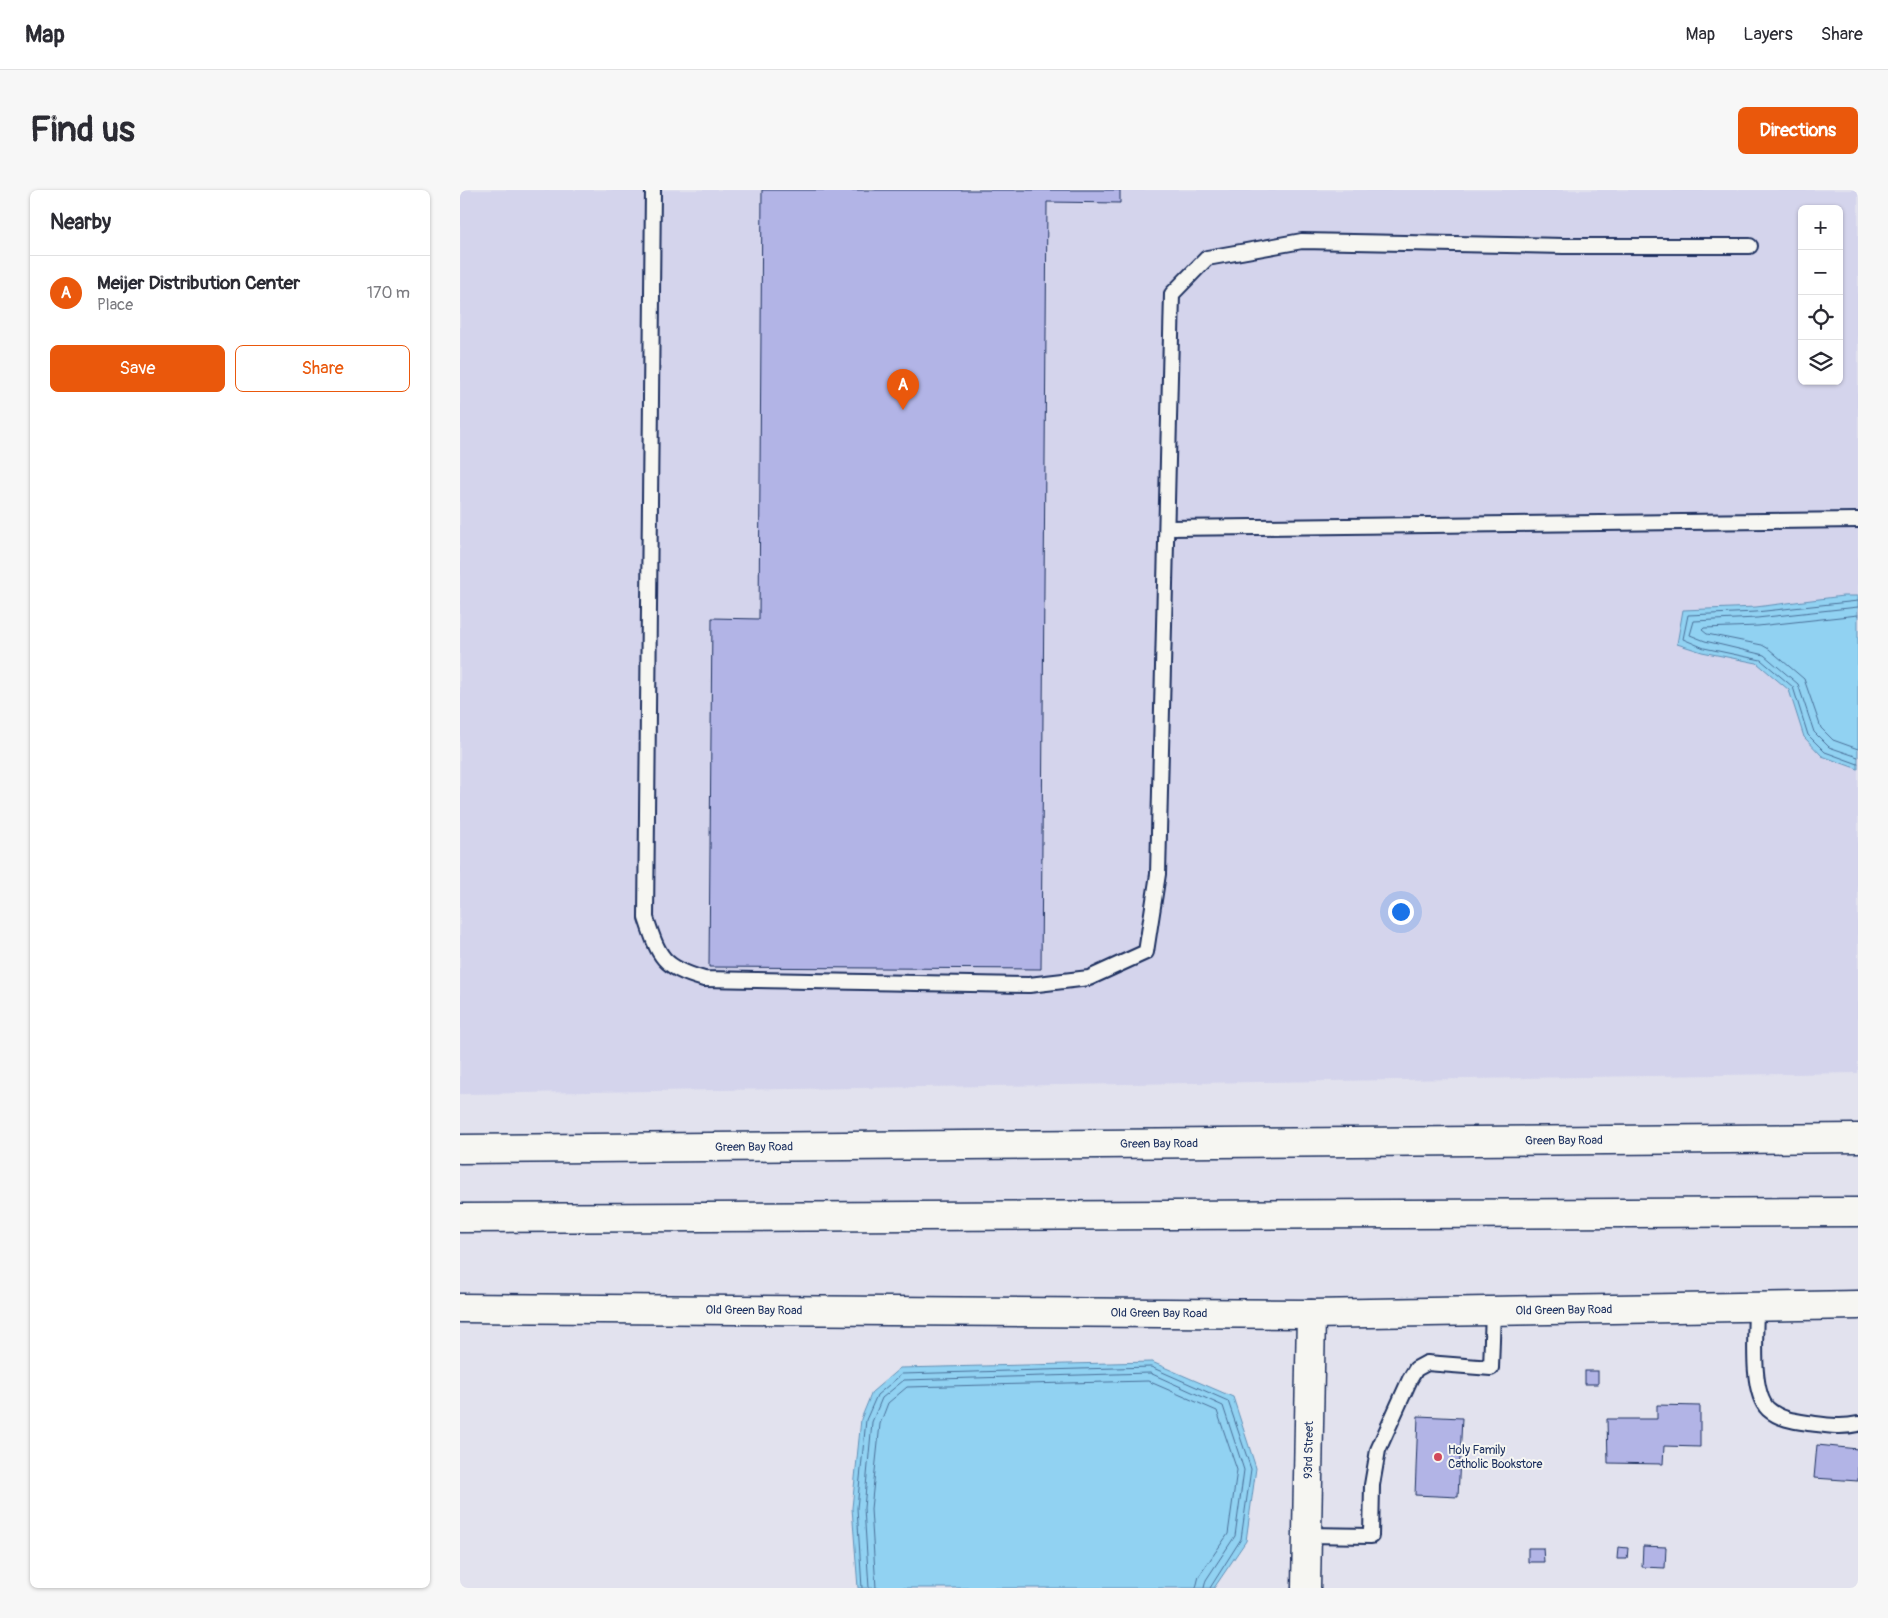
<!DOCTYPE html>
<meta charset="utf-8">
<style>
body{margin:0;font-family:Pangolin,sans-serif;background:#f7f7f7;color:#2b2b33}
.controls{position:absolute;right:15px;top:15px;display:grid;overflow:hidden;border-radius:8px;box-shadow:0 1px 4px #0004}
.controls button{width:45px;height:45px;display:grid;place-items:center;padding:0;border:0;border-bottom:1px solid #e1e1e2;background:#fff;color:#2b2b33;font:25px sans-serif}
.you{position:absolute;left:940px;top:721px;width:18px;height:18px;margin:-12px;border:4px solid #fff;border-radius:50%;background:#1a73e8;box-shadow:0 0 0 8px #1a73e833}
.badge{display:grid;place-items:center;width:32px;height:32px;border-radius:50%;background:#ea580c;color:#fff;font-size:16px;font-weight:700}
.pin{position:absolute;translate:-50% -41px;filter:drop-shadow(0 1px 2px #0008)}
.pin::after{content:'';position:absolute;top:26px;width:18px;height:15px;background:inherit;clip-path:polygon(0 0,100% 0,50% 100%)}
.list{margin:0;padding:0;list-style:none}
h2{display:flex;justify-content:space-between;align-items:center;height:65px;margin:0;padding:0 20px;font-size:21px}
h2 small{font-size:16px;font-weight:400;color:#7c7c81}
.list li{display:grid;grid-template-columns:32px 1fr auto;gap:15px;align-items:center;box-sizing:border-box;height:75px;padding:0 20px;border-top:1px solid #e1e1e2}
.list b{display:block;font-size:19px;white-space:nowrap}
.list p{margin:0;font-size:16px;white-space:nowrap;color:#7c7c81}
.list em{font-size:16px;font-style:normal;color:#7c7c81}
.actions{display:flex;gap:10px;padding:15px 20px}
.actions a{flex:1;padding:11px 0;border:1px solid #ea580c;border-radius:8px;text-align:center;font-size:18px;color:#ea580c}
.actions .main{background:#ea580c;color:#fff}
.icon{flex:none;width:28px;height:28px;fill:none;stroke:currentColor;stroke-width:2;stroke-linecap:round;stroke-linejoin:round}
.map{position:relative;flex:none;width:1398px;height:1398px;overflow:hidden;border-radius:8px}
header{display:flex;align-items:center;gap:30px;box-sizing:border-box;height:70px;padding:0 25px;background:#fff;border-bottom:1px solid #e1e1e2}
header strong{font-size:24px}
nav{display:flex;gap:28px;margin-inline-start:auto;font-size:18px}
.intro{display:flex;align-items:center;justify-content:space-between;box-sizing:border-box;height:120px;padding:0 30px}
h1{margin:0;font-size:35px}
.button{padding:12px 22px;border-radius:8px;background:#ea580c;color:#fff;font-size:18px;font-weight:700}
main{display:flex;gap:30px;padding:0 30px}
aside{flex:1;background:#fff;border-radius:8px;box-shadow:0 1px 4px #0004}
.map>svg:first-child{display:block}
</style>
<header>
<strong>Map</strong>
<nav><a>Map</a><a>Layers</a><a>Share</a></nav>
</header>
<div class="intro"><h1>Find us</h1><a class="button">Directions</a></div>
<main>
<aside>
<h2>Nearby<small></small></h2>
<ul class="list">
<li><span class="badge">A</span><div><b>Meijer Distribution Center</b><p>Place</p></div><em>170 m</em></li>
</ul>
<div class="actions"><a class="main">Save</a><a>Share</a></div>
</aside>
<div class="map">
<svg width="1398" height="1398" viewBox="0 0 1398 1398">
<rect width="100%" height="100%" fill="#e2e2ee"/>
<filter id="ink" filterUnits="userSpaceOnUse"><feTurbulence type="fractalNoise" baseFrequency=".02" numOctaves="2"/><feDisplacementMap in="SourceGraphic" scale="10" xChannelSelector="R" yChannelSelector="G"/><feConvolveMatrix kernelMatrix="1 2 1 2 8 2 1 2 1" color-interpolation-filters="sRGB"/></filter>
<g filter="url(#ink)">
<path fill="#d4d4ec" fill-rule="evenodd" d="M0 0H1398V883L0 904ZM1342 19H1379V191H1342Z"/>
<g fill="#91d2f2" stroke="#6291b7">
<polygon points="1383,406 1398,406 1398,579 1362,566 1344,547 1329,500 1297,473 1242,462 1217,454 1223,420 1296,417"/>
<polygon points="692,1172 773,1207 796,1278 786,1351 754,1398 398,1398 392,1318 401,1229 412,1202 440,1178"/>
</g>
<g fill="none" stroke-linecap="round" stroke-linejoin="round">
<g stroke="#4a7099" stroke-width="1">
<polyline points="1398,411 1296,422 1228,425 1223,449 1244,458 1301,470 1333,497 1348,545 1365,562 1398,574"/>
<polyline points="1398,417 1297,428 1234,431 1230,445 1245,451 1304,465 1338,494 1354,542 1369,557 1398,567"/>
<polyline points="1398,425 1298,436 1244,438 1242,440 1247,444 1302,455 1309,459 1344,489 1361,538 1373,550 1398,559"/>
<polyline points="402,1398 397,1318 406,1230 417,1205 442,1184 691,1177 768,1211 791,1279 781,1349 750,1398"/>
<polyline points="409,1398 404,1318 412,1232 422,1208 444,1190 690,1183 763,1216 784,1280 775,1346 746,1390 744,1398"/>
<polyline points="416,1398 411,1319 420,1234 428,1213 447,1197 688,1191 757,1221 777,1280 768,1344 739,1386 736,1398"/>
</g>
</g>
<g fill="#b2b4e6" stroke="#1b2f5e">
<polygon points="302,0 660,0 660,13 587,12 581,779 249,777 252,428 299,429"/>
<rect x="1125" y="1181" width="13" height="13"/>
<polygon points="1197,1215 1240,1216 1240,1257 1204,1256 1203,1274 1148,1273 1147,1229 1197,1229"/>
<polygon points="958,1226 1002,1228 998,1307 955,1305"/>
<polygon points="1357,1255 1398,1259 1398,1291 1354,1288"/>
<polygon points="1183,1356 1206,1357 1205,1378 1182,1377"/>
<polygon points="1158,1357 1168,1358 1167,1369 1157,1369"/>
<polygon points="1068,1358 1083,1358 1084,1372 1068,1372"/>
</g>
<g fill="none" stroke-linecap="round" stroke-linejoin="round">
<defs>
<g id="service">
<path d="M193 0 186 728C199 767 202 777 244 789L569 795 629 788 686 762 698 684 712 104 747 68 842 51 1104 56H1290"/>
<polyline points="707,338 1398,330"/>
<path d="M1296 1117C1296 1142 1290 1201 1308 1219 1319 1229 1334 1231 1348 1233 1365 1235 1381 1238 1398 1234"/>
<polyline points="847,1345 911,1346 912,1295 918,1260 950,1189 956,1179 967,1173 1031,1178 1033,1121"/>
</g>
<g id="minor">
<path id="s1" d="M846 1398 851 1124"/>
</g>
<g id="tertiary">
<path id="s2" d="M0 1118 851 1124 1398 1115"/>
</g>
<g id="primary">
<path id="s3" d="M0 959 1398 948"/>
<polyline points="0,1028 1398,1022"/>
</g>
</defs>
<use href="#service" stroke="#1b2f5e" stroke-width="18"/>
<use href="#minor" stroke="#1b2f5e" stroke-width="31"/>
<use href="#tertiary" stroke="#1b2f5e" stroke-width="31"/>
<use href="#primary" stroke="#1b2f5e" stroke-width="31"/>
<use href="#service" stroke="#f6f6f2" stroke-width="14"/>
<use href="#minor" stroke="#f6f6f2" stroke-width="28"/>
<use href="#tertiary" stroke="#f6f6f2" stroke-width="28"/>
<use href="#primary" stroke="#f6f6f2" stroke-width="28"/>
</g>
</g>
<circle fill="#d1495b" stroke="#f6f6f2" stroke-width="2" cx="978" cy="1267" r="5"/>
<g text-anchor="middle" stroke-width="4" stroke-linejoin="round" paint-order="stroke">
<g font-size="12" fill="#1b2f5e" stroke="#f6f6f2">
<text dy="4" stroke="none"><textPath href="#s3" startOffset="1104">Green Bay Road</textPath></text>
<text dy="4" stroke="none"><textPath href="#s3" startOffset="699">Green Bay Road</textPath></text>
<text dy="4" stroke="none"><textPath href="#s3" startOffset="294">Green Bay Road</textPath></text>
<text dy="4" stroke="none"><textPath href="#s2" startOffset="294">Old Green Bay Road</textPath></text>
<text dy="4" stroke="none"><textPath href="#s2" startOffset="1104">Old Green Bay Road</textPath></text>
<text dy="4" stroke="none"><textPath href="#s2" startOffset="699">Old Green Bay Road</textPath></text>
<text dy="4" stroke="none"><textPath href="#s1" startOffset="138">93rd Street</textPath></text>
</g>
<g font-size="12" fill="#1b2f5e" stroke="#f6f6f2" text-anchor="start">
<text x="988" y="1264">Holy Family<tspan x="988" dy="14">Catholic Bookstore</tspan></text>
</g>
</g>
</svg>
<div class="controls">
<button>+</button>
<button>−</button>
<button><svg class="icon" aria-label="locate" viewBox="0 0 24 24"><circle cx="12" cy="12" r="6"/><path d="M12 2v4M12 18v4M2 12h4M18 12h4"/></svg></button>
<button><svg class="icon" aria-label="layers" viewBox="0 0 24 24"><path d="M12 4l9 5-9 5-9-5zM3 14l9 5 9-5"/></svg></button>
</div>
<div class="you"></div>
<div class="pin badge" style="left:443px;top:220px">A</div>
</div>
</main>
